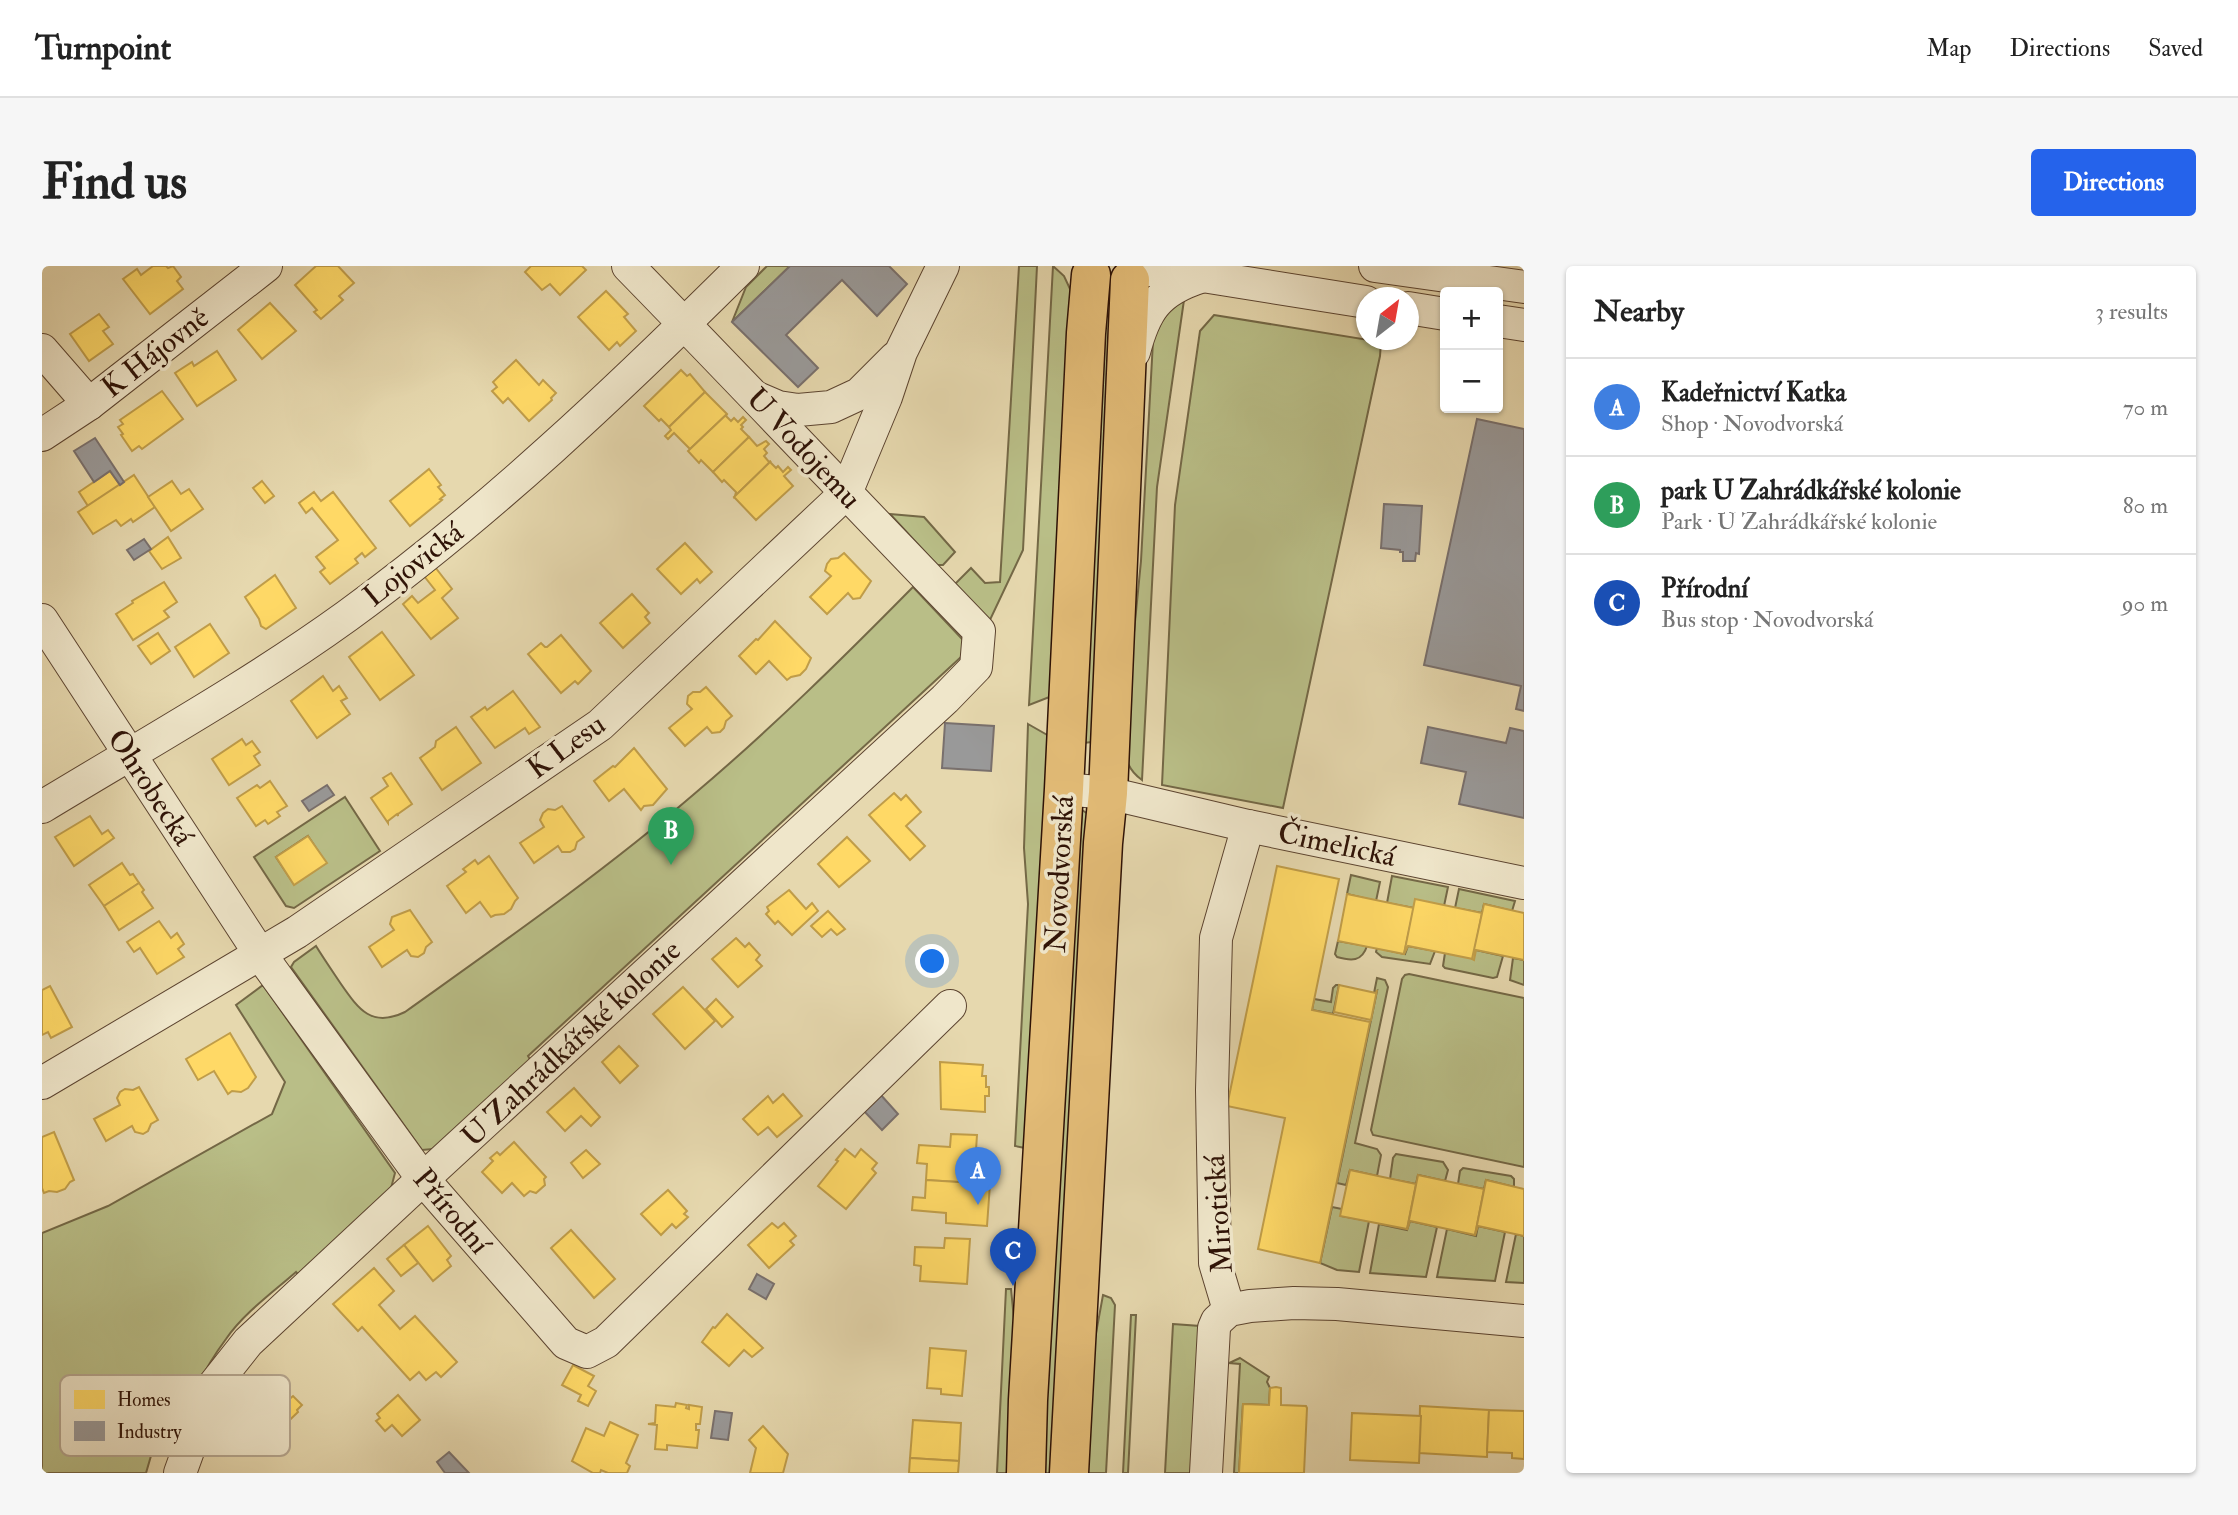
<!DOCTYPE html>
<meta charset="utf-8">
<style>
body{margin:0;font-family:"IM FELL Double Pica",serif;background:#f6f6f6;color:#222}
.controls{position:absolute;right:21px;top:21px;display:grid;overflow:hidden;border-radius:7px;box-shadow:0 2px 5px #0004}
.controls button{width:63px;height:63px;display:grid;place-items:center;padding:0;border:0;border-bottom:2px solid #e0e0e0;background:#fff;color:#222;font:35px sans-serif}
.compass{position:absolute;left:1314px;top:21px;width:63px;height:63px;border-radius:50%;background:#fff;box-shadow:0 2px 5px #0004;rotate:31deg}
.you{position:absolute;left:891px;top:696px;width:24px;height:24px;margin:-18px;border:5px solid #fff;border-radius:50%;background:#1a73e8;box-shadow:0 0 0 10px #1a73e833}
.badge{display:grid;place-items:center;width:46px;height:46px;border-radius:50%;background:#2563eb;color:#fff;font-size:23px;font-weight:700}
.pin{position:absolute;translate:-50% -58px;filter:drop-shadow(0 2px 4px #0008)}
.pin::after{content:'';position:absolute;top:37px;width:24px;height:21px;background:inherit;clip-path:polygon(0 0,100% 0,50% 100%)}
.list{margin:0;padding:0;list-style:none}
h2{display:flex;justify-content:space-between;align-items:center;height:91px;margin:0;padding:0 28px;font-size:30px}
h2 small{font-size:23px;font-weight:400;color:#767676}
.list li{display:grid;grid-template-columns:46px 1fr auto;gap:21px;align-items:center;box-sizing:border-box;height:98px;padding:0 28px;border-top:2px solid #e0e0e0}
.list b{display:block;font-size:26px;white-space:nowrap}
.list p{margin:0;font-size:23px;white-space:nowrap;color:#767676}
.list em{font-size:23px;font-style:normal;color:#767676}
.map{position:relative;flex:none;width:1482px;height:1207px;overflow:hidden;border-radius:7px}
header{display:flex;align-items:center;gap:42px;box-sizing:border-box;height:98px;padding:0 35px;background:#fff;border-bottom:2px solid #e0e0e0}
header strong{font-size:33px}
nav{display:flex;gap:38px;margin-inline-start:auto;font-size:24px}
.intro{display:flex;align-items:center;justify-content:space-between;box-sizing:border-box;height:168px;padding:0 42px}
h1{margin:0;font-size:49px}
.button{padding:18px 32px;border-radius:7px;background:#2563eb;color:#fff;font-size:24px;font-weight:700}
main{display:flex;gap:42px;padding:0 42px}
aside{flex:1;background:#fff;border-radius:7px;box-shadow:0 2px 5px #0004}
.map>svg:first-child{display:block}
</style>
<header>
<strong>Turnpoint</strong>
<nav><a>Map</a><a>Directions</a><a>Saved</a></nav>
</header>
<div class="intro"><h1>Find us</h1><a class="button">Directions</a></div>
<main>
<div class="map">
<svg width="1482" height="1207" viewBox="0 0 1482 1207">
<rect width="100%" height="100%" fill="#e6d8ae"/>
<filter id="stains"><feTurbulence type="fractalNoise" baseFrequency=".00286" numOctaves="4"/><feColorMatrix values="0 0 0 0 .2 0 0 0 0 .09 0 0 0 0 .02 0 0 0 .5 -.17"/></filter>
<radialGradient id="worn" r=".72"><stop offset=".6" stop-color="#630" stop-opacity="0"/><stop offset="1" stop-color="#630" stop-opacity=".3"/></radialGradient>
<g fill="#b9be87" stroke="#746846" stroke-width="2" fill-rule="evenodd">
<polygon points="725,0 748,0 690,56 704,21"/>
<polygon points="977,0 995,0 981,284 947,356 913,318 929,302 943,317 958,316"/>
<polygon points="1011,0 1022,10 1029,25 1010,430 987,439"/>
<polygon points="1065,30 1069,30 1050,476 1041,477 1058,61"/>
<path d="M1142 34 1115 221 1100 514C1086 504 1084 494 1081 478L1099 295 1111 75C1118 56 1125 45 1142 34Z"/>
<polygon points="1172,49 1339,76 1338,90 1241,542 1120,519 1133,239 1158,65"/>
<polygon points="848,248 882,251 913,286 901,299 895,299"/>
<path d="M871 321 922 375 919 391 486 790 490 797 402 882 380 884 249 701 252 696 274 680C282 693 291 706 299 718 317 744 330 762 363 746 461 676 560 607 651 529 728 464 800 393 871 321Z"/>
<polygon points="986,458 1007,470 983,882 973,880 986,638 982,582"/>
<path d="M303 531 338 585 252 642 244 640 212 591ZM266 570 284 597 252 618 234 591Z"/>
<polygon points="1040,544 1046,548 1014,1207 999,1207"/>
<polygon points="1309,609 1338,616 1334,635 1305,628"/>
<polygon points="1350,610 1406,621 1402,640 1372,642 1345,637"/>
<polygon points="1417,623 1473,635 1470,645 1442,638 1440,647 1413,642"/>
<path d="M1296 675 1325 680C1320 696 1309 695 1295 691L1293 688Z"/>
<polygon points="1366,680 1393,685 1388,698 1340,691 1334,686 1335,682 1363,688"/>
<polygon points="1434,684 1461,690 1455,711 1451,712 1403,702 1401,700 1403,687"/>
<polygon points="1471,692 1482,694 1482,719 1468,714"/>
<polygon points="1367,708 1482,732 1482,901 1331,869 1329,864 1360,713 1363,709"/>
<polygon points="1335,712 1343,714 1346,721 1313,877 1335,883 1339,889 1335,910 1308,904 1304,919 1295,917 1335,725 1332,727"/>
<path d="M221 719 353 907 348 926 260 1013 254 1006C230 1027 202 1047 184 1073 161 1104 143 1142 131 1178L121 1176 131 1188 111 1183 104 1207H0V967L66 940 230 848 243 816 194 739Z"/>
<polygon points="1294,719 1297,719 1291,748 1270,744 1272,733 1289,736 1291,722"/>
<polygon points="1354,888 1401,896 1406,904 1403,915 1376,909 1374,918 1348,913 1351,892"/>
<polygon points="1421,902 1469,910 1472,913 1472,921 1444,914 1442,923 1416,918 1418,905"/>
<polygon points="1290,941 1300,943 1299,950 1327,955 1317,1006 1295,1004 1278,997"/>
<polygon points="1368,955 1395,961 1384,1011 1328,1007 1337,958 1365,964"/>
<polygon points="1436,960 1463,966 1453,1015 1395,1011 1405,963 1434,970"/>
<polygon points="1474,968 1482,970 1482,1017 1464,1016"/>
<polygon points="964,1023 969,1023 976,1094 970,1207 955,1207"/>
<polygon points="1061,1029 1069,1032 1073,1039 1064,1207 1042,1207 1048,1100"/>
<polygon points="1089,1049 1094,1049 1086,1207 1081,1207"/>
<polygon points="1131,1058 1158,1060 1151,1207 1123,1207"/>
<polygon points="1198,1092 1227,1111 1225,1116 1228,1122 1227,1139 1201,1138 1197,1207 1192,1207 1198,1098 1187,1097"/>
</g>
<g fill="#ffd966" stroke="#c09d49" stroke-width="2">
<polygon points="111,0 124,0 126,2 131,0 139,11 135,15 141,23 108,48 81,13 95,3 99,9"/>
<polygon points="274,0 296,0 312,17 297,30 301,34 279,53 272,46 275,44 253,19"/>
<polygon points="489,0 540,0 544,4 518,29 508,18 500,24 483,6"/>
<polygon points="564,25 586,48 582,51 594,65 578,80 575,76 567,84 536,51"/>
<polygon points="228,37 254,65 220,93 196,64"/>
<polygon points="57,48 67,61 61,65 71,78 47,95 28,68"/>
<polygon points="175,85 194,114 155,140 133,107 150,96 152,100"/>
<polygon points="474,94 497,119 501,114 514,127 509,132 510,134 487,155 466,132 461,137 450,125 455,121 451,116"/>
<polygon points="639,104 645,110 648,108 663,126 627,161 619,153 617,155 602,140"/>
<polygon points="120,125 141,153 100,183 97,180 90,185 79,169 81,168 76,161 81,158 78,154"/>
<polygon points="663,126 685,148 648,183 632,167 626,173 623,170 629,164 627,161"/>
<polygon points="685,148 684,150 689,155 692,152 696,156 701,151 704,154 699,159 701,161 699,163 707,171 671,206 659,194 657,197 646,185"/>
<polygon points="707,171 715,180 724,175 727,178 722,183 725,187 722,190 727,196 729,195 693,230 694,226 682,214 680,216 671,206"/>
<polygon points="728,196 734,202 736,200 741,206 746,201 749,204 742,210 751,220 714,254 692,231"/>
<polygon points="387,203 399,219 396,221 403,229 398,233 400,234 368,260 348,235"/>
<polygon points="68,205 78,219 46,240 37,226"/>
<polygon points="92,209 113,241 91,256 89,253 79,260 74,254 51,268 36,246"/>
<polygon points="130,215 139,228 147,223 161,243 129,265 106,231"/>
<polygon points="220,215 232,230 223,237 211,222"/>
<polygon points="272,226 279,235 291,226 334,282 323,291 320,287 313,293 316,297 288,318 278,306 283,302 274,291 296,274 270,242 264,247 257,237"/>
<polygon points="126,271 139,292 120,303 107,285"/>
<polygon points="643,277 670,306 658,317 655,313 639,328 615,303"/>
<polygon points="802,287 829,315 818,332 811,333 806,327 785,348 768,331 789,310 783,305 785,298 789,293 796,292"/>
<polygon points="393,301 410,323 400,332 416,352 389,373 361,338 370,330 376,337 393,324 382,310"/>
<polygon points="233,309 254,342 224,363 219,360 217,353 203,331"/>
<polygon points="122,316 135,336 122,345 127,351 91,374 74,348 91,337 90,335"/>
<polygon points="590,328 607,347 603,351 608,357 581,382 558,357"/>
<polygon points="733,355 769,392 764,403 758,409 749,411 745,414 727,395 714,408 697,390 714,373 716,374"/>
<polygon points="168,358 187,387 152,411 133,381"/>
<polygon points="340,366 372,409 338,434 307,391"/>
<polygon points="116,367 128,385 109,398 96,380"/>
<polygon points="519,369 549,405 536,418 533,415 519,427 486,388 499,377 503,381 505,381"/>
<polygon points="281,410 291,425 297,420 305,432 299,435 308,448 275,472 249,435"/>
<polygon points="664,421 690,450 684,455 682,462 678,466 670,467 665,461 643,480 627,462 650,443 645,438 646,430 651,426 658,426"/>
<polygon points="471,425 498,461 487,468 483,462 453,482 429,451 443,441 445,444"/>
<polygon points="414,461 439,497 400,524 378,492 393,481 394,475"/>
<polygon points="200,473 204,479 210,475 218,486 212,490 218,499 187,519 170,493"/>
<polygon points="592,482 625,523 611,539 602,540 599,544 582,523 567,535 552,515 571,500 573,501"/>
<polygon points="349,507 370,538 356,548 356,550 355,548 346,555 346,557 329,532 346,520 341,512"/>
<polygon points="228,515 245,540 235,546 238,550 226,558 223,554 214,560 195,532 215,519 218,522"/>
<polygon points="852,527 859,534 864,529 879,546 864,560 883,580 868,594 827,549"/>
<polygon points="520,540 542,571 535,576 533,583 528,586 520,586 516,580 492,597 478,577 502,561 498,554 501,547 506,543 513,544"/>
<polygon points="48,550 60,568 66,564 72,572 32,600 13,571"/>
<polygon points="266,570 285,597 252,619 234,591"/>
<polygon points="805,571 828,595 797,621 776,598"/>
<polygon points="447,590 476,632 473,635 469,643 462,648 453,649 449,651 438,636 424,647 405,620 424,606 421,603 433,594 436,598"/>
<polygon points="80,597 88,609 91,608 97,617 62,640 47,619"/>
<polygon points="1235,600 1297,613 1270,744 1328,756 1278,997 1216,983 1243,852 1185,840"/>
<polygon points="97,617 102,624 100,626 111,642 77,664 62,640"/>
<polygon points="747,624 764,643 770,637 776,645 750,669 736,655 733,658 724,648 727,645 725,641"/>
<polygon points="1305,628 1372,642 1362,688 1296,675"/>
<polygon points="1373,633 1440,647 1431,693 1366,680 1362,688"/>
<polygon points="1442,638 1482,647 1482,694 1434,684 1432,694 1430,693"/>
<polygon points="368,644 390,676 384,681 382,687 376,691 369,690 365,684 340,701 327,681 352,664 348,658 350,651"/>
<polygon points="786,645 803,663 795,669 789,663 780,671 769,660"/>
<polygon points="117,655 129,672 135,667 142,678 136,683 142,691 115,708 98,682 92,686 85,676"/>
<polygon points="694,672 703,681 707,677 718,689 714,694 720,700 696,721 670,693"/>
<polygon points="1297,719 1334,727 1335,724 1329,754 1292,746"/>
<polygon points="8,720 30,761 9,772 6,766 0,769 0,724"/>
<polygon points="641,721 673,755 643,783 611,748"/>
<polygon points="674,733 691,751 680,761 664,743"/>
<polygon points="188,767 214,811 206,822 199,826 190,825 186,828 172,805 156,814 144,793"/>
<polygon points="577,780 596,800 578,817 560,796"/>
<polygon points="898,796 941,799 940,810 944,810 944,821 947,821 947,830 943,830 943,846 899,843"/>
<polygon points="97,821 116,854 109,858 106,865 101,868 93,866 90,860 64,875 52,853 78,839 75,832 78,826 83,823 91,824"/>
<polygon points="532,822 558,851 549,860 539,850 523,865 505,846"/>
<polygon points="741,828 760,850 735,871 726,861 716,869 701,853 726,830 731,837"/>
<polygon points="12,866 32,914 28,916 23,923 15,926 7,925 2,927 0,922 0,871"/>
<polygon points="909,868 935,869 933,899 949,901 948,918 884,914 885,898 875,897 877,879 908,881"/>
<polygon points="472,876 504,911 502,913 503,919 494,927 488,925 482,930 470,917 460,927 440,906 451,895 448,892 455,886 458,889"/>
<polygon points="803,883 813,891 819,883 835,897 830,903 834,907 804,943 776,920 796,895 794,894"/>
<polygon points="544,884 558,898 541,912 529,897"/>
<polygon points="1308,904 1374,918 1365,963 1298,950"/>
<polygon points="1376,909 1442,923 1433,969 1368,955 1365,964"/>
<polygon points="884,914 948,918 945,960 904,957 904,947 870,944 871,931 883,932"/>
<polygon points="1444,914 1482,923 1482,970 1436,960 1433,969"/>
<polygon points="626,924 645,945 642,948 646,951 634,962 630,958 619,969 599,948"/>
<polygon points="730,957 736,962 742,957 754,970 748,975 752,979 727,1002 706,979"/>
<polygon points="386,960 409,990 405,994 409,1000 391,1015 362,979"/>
<polygon points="529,964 573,1013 552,1032 509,982"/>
<polygon points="903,972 928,973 925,1018 878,1015 879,1000 872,999 873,981 902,982"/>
<polygon points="362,979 376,997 359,1010 345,993"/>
<polygon points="332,1002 352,1025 337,1039 358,1063 373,1050 415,1096 399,1111 394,1106 384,1114 377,1106 368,1114 320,1061 316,1065 291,1038"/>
<polygon points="685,1048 721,1082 710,1091 702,1084 687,1100 660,1076 671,1061 673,1062"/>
<polygon points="888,1082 924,1085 920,1130 899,1128 899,1123 885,1122"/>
<polygon points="531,1099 552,1110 546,1120 554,1125 546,1140 536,1135 539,1129 520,1119"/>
<polygon points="225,1113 245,1135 251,1130 260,1139 255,1144 256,1146 232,1169 206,1142 219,1130 214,1124"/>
<polygon points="1234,1121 1239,1122 1239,1139 1264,1140 1265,1142 1262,1207 1197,1207 1201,1138 1227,1139 1228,1122"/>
<polygon points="356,1129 378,1154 360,1170 350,1159 343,1165 334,1155 338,1152 335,1148"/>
<polygon points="634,1137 645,1139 644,1142 647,1143 647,1139 660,1141 658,1158 654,1158 654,1164 657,1164 655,1182 625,1179 625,1184 613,1183 615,1159 606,1158 613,1157 614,1139 633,1141"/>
<polygon points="1378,1140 1447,1144 1445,1191 1377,1187"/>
<polygon points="1447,1144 1482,1145 1482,1193 1470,1192 1470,1187 1445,1186"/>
<polygon points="1310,1147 1379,1150 1377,1197 1308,1194"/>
<polygon points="871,1154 919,1157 917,1195 868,1192"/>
<polygon points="568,1156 596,1169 584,1197 588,1200 585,1207 566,1207 559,1204 558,1207 551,1207 530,1195 544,1162 562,1170"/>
<polygon points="721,1160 746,1188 741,1207 708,1207 714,1182 707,1174"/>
<polygon points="868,1192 917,1195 916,1207 867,1207"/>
</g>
<g fill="#999" stroke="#79706d" stroke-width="2">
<polygon points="748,0 847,0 865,18 835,50 800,14 744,69 776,102 756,121 690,56"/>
<polygon points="1435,153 1482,163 1482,445 1474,443 1479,420 1382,399"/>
<polygon points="53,172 82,216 78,219 68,205 52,216 32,185"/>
<polygon points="1342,238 1380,240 1377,288 1374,287 1373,295 1361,295 1361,286 1358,286 1358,284 1339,282"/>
<polygon points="102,273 109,283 92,294 85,284"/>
<polygon points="903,457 952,460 949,505 900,502"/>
<polygon points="1386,461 1464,477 1468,462 1482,465 1482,552 1417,538 1424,506 1379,497"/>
<polygon points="285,519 292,529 267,545 260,535"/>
<polygon points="838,828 856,848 840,864 821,844"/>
<polygon points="715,1008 732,1018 724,1033 707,1023"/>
<polygon points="673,1145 690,1147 686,1174 669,1172"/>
<polygon points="407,1186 427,1207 403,1207 395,1196"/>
</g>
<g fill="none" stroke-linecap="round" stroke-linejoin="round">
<defs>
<g id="minor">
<polyline points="1333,0 1482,21"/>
<polyline points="1105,4 1123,4 1324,36"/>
<polyline points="1366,42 1403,48"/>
<polyline points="1456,55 1482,59"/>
<polyline points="0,84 47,138"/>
<path d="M1092 86C1103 44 1115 25 1158 11"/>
<polyline points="715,132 736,141 756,144 789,141 817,128 853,92"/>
<polyline points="0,169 47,138 224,0"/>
<polyline points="0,354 218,688 381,913 524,1077 545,1086 564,1076 908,740"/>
<polyline points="1022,523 1066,527 1206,560 1482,617"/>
<path d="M0 541C102 479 208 420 305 350 448 246 576 124 701 0"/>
<polyline points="0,817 255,666 558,459 804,227 844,131 859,86 901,0"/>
<polyline points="1187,1044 1173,997 1170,824 1174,672 1206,560"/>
<path d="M138 1207 168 1124 206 1076 381 913 903 433 934 401 937 365C820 244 704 121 586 0"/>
<polyline points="1164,1207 1172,1062 1175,1055 1187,1044 1208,1040 1252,1037 1295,1038 1482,1055"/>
</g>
<g id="major">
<polyline points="984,1207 986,1134 1022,523 1044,67 1049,9"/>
<polyline points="1027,1207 1061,577 1066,527 1088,14"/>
</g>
</defs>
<use href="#minor" stroke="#5c4430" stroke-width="34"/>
<use href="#major" stroke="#2e1206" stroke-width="41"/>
<use href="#minor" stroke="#efe6ca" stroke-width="32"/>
<use href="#major" stroke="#e3bc77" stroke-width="38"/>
</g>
<g text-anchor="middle" stroke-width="7" stroke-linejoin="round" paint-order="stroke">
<g font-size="30" fill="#2e1206" stroke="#efe6ca">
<text transform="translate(113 86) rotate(-38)" y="10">K Hájovně</text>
<text transform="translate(762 182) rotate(47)" y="10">U Vodojemu</text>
<text transform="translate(371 298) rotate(-38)" y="10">Lojovická</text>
<text transform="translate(524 480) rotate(-36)" y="10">K Lesu</text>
<text transform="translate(109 521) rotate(57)" y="10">Ohrobecká</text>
<text transform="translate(1295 578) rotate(12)" y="10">Čimelická</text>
<text transform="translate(1017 608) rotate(-87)" y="10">Novodvorská</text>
<text transform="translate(529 777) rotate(-43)" y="10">U Zahrádkářské kolonie</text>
<text transform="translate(410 945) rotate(50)" y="10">Přírodní</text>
<text transform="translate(1176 948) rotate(-94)" y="10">Mirotická</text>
</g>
</g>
<rect x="18" y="1109" width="230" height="81" rx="10" fill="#efe6ca" stroke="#b5a68f" stroke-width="2"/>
<rect x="32" y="1124" width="31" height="19" fill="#ffd966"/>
<rect x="32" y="1155" width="31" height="20" fill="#999"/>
<g font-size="19" fill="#2e1206">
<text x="75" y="1140">Homes</text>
<text x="75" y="1172">Industry</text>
</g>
<rect width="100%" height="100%" filter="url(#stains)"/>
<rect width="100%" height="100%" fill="url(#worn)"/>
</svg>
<div class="controls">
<button>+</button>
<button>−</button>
</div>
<svg class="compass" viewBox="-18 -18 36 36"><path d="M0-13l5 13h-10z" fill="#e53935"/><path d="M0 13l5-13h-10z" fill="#767676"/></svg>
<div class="you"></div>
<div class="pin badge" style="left:936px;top:939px;background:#3f7fe0">A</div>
<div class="pin badge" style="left:629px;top:599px;background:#2e9e5b">B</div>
<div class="pin badge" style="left:971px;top:1020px;background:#1a4fb4">C</div>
</div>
<aside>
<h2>Nearby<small>3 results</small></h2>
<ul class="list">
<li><span class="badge" style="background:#3f7fe0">A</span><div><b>Kadeřnictví Katka</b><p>Shop · Novodvorská</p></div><em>70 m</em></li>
<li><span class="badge" style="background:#2e9e5b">B</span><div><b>park U Zahrádkářské kolonie</b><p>Park · U Zahrádkářské kolonie</p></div><em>80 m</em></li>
<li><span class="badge" style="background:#1a4fb4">C</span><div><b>Přírodní</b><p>Bus stop · Novodvorská</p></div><em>90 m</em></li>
</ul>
</aside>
</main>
